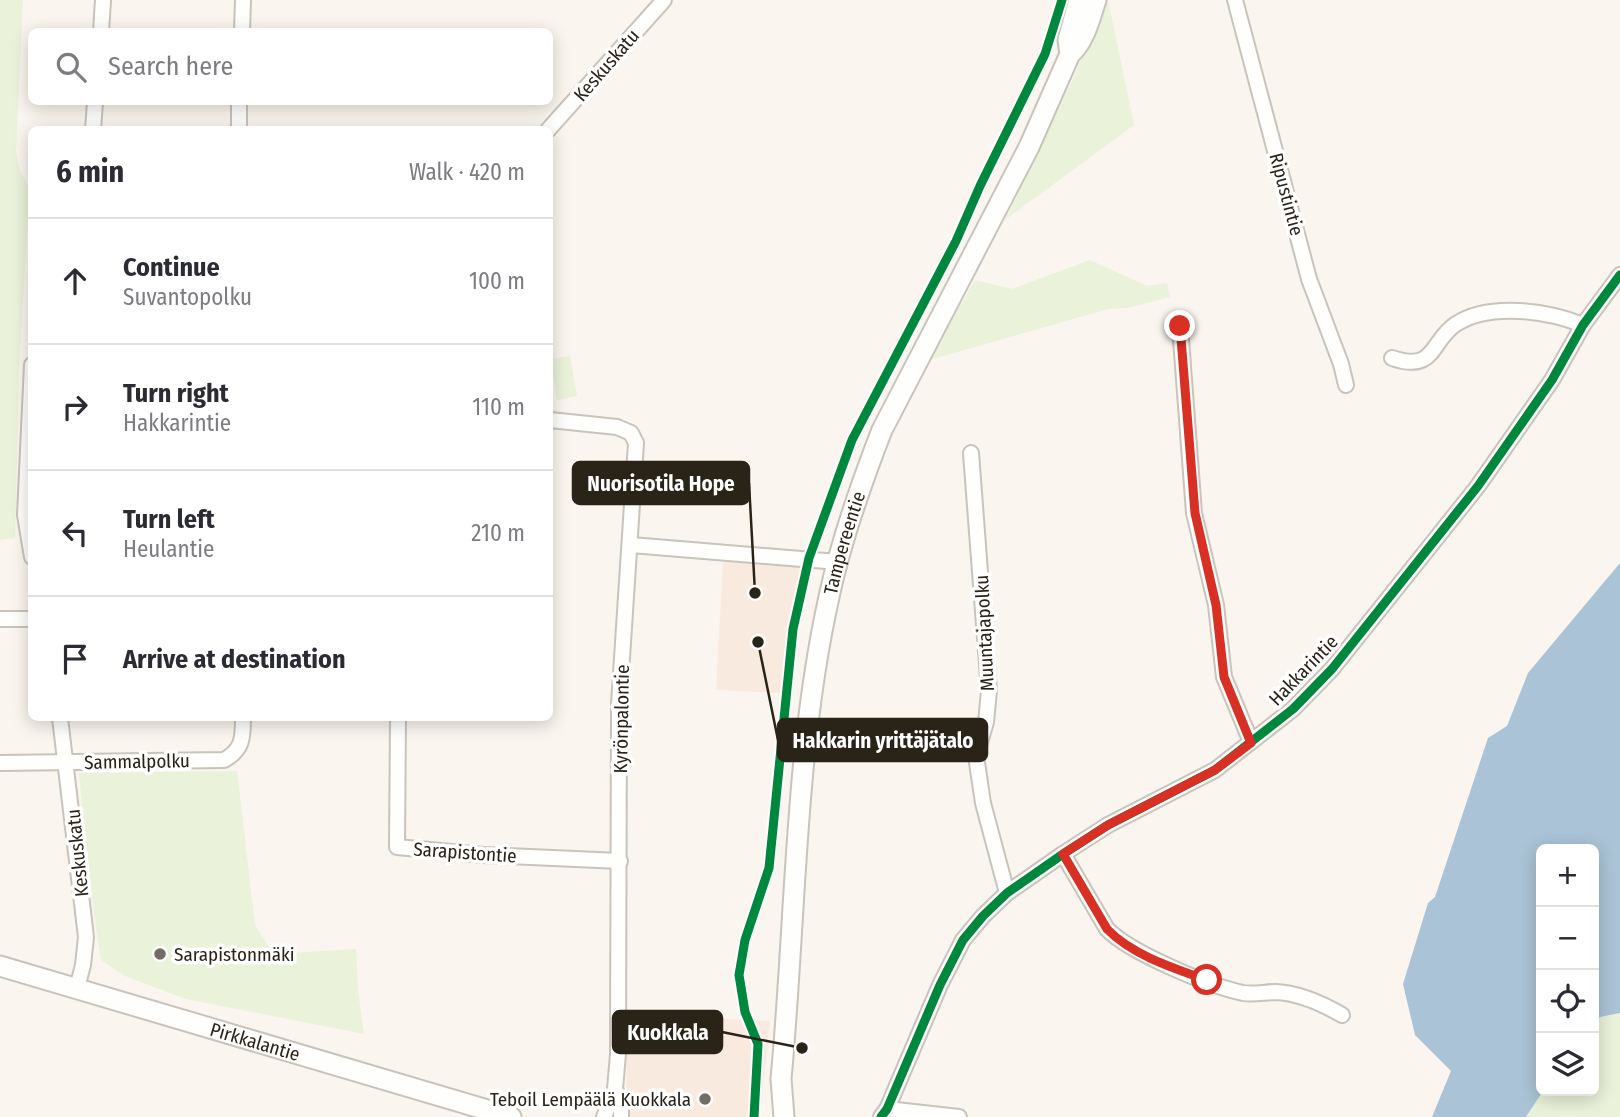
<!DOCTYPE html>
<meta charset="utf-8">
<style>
body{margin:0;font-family:"Fira Sans Condensed",sans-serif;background:#f7f7f7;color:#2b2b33}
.controls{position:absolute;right:21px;bottom:21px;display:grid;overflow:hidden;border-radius:10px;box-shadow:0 4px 18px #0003}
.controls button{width:63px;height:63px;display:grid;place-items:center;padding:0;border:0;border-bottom:2px solid #e1e1e2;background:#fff;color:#2b2b33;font:35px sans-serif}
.stop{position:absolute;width:21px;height:21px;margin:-16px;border:5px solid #d93025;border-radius:50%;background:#fff}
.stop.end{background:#d93025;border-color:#fff;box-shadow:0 2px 7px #0008}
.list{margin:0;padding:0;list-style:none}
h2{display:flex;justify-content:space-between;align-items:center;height:91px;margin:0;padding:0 28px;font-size:30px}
h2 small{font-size:23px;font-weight:400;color:#7c7c81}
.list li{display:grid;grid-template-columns:46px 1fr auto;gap:21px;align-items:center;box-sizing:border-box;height:126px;padding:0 28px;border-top:2px solid #e1e1e2}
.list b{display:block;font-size:26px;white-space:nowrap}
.list p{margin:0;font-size:23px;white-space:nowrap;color:#7c7c81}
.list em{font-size:23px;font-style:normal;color:#7c7c81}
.icon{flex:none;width:38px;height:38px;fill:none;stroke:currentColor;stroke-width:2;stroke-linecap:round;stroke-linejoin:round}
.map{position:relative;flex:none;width:1620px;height:1117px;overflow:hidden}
.search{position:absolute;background:#fff;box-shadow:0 4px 18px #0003;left:28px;top:28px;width:525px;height:77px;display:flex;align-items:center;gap:18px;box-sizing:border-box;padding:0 24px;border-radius:10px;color:#7c7c81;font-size:26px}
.panel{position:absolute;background:#fff;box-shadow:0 4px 18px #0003;left:28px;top:126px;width:525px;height:595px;border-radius:10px}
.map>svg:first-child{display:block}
</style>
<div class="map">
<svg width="1620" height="1117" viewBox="0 0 1620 1117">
<rect width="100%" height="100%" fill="#faf5ee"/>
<g fill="#f8eadf">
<polygon points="723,562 801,565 788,628 781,693 716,690"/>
<polygon points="628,1015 770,1021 760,1117 631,1117 626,1106"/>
</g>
<g fill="#eaf2da">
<polygon points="0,0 23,0 16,151 20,171 30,188 19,368 15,538 0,540"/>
<polygon points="1104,0 1108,0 1134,125 1006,219 1075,75"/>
<polygon points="1090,260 1147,286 1167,283 1170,297 1128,308 1108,309 929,360 975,280 1012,289"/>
<polygon points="570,356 577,396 557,400 550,359"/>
<polygon points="237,771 255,925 273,954 356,949 358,991 364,1034 186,999 125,976 101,960 89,883 79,773"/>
<polygon points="1620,1013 1620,1117 1526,1117 1543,1091 1594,1091 1594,1023 1600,1017"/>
</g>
<polygon fill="#aac3d6" points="1620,563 1620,1013 1600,1017 1594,1023 1594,849 1541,849 1543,1091 1526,1117 1432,1117 1451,1071 1415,1035 1403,984 1428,903 1435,897 1488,738 1507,726 1528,673"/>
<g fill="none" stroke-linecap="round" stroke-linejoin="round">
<defs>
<g id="street">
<polyline points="1235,0 1309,279 1341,364 1346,385"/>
<polyline points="101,32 103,0"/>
<polyline points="242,32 243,0"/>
<polyline points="239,102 239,130"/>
<polyline points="93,130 95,102"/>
<polyline points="548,130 664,0"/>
<polyline points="1180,326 1194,513 1216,605 1224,677 1251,742"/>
<path d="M1392 358C1436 373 1430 341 1456 324 1490 302 1548 311 1583 325"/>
<polyline points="32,365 25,515 32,557"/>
<polyline points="550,420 617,427 631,433 636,443 619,704 618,1054 615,1089 604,1117"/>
<polyline points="971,453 989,691 986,722 976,756 983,803 1007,893"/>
<polyline points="631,545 838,562"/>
<polyline points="0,619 32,619"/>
<polyline points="60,718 86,937 83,965 77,988"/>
<polyline points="398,718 397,847 484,855 620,861"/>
<path d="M0 763 224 760C243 750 243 737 243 718"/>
<path d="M1063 854 1107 929C1130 953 1210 986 1243 993 1254 995 1265 992 1276 992 1298 993 1323 1004 1342 1015"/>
<polyline points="615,1089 621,1103 621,1117"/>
<polyline points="887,1109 959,1117"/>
<polyline points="881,1117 887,1109 940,985 963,940 983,916 1007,893 1063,854 1108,825 1215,770 1293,709 1332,669 1478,486 1552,380 1583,325 1620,275"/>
</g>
<g id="secondary">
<polyline points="1070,54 1068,40 1079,0"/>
<path id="s1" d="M0 966 511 1117"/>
<path id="s2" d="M784 1117 781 1079C796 920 794 754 829 597 841 540 861 484 882 430L1029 147 1070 54C1085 41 1090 18 1096 0"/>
</g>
</defs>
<use href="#street" stroke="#c9c4bb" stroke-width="18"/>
<use href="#secondary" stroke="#c9c4bb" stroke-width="23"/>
<use href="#street" stroke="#fefefc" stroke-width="14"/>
<use href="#secondary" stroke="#fefefc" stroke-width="19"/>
<defs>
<g id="cycleway">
<polyline points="754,1117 758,1044 745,1012 739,975 745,940 769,868 793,629 809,558 852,440 956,241 980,186 1045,54 1062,0"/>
<polyline points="881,1117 887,1109 940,985 963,940 983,916 1007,893 1063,854 1108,825 1215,770 1293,709 1332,669 1478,486 1552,380 1583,325 1620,275"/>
</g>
</defs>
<use href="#cycleway" stroke="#fff" stroke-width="13"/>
<use href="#cycleway" stroke="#00873e" stroke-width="9"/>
</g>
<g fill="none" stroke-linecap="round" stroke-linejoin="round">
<path stroke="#d93025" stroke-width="9" d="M1180 326 1195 513 1216 605 1224 677 1251 743 1215 770 1108 825 1063 854 1107 929C1132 955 1173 968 1207 980"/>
</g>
<g fill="#736c63" stroke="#fff" stroke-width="2.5">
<circle cx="160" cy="954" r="7"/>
<circle cx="705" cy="1099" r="7"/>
</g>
<g text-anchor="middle" stroke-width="7" stroke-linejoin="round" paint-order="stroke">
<g font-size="19" fill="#2a2318" stroke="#fff">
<text transform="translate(606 65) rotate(-49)" y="7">Keskuskatu</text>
<text transform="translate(1287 194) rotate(75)" y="7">Ripustintie</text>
<text dy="7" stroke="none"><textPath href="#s2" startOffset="579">Tampereentie</textPath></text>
<text transform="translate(984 633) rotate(-93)" y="7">Muuntajapolku</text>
<text transform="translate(1303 670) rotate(-46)" y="7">Hakkarintie</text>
<text transform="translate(621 719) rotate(-89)" y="7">Kyrönpalontie</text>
<text transform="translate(137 761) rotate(-1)" y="7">Sammalpolku</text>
<text transform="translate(465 852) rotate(4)" y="7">Sarapistontie</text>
<text transform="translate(77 853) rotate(-96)" y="7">Keskuskatu</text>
<text dy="7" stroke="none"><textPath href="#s1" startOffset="266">Pirkkalantie</textPath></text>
</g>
<g font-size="19" fill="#2a2318" stroke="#fff" text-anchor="start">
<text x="174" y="961">Sarapistonmäki</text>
<text x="691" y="1106" text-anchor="end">Teboil Lempäälä Kuokkala</text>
</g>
</g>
<path fill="none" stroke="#2a2318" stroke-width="2.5" d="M755 593L749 483M758 642L778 740M802 1048L722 1032"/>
<g fill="#2a2318" stroke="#fff" stroke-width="2.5">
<circle cx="755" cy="593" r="7"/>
<circle cx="758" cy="642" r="7"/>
<circle cx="802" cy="1048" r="7"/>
</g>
<g fill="#2a2318" stroke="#2a2318" stroke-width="2.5">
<rect x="573" y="462" width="176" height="42" rx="7"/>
<rect x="778" y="719" width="209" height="42" rx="7"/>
<rect x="613" y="1011" width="109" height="42" rx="7"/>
</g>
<g font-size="21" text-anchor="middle" font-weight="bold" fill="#fff">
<text x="661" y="491">Nuorisotila Hope</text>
<text x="883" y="748">Hakkarin yrittäjätalo</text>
<text x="668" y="1040">Kuokkala</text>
</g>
</svg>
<div class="controls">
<button>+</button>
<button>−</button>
<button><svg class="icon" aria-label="locate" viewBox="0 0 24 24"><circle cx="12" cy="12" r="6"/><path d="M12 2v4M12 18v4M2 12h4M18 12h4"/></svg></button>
<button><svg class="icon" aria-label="layers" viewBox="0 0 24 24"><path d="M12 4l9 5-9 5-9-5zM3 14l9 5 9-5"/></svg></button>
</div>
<div class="stop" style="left:1207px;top:980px"></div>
<div class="stop end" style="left:1180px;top:326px"></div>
<div class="search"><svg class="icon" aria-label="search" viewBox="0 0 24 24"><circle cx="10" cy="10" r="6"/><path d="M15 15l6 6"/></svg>Search here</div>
<section class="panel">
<h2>6 min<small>Walk · 420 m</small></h2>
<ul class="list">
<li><svg class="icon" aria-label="ahead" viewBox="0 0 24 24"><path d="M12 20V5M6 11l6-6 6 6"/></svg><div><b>Continue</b><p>Suvantopolku</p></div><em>100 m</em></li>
<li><svg class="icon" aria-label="right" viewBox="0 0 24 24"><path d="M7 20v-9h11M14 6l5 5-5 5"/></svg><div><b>Turn right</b><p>Hakkarintie</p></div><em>110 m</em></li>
<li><svg class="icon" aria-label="left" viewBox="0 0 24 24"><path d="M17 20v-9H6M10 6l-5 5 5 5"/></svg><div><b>Turn left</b><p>Heulantie</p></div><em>210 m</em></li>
<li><svg class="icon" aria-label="arrive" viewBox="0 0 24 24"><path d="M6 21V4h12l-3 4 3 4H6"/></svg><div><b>Arrive at destination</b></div></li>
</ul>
</section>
</div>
